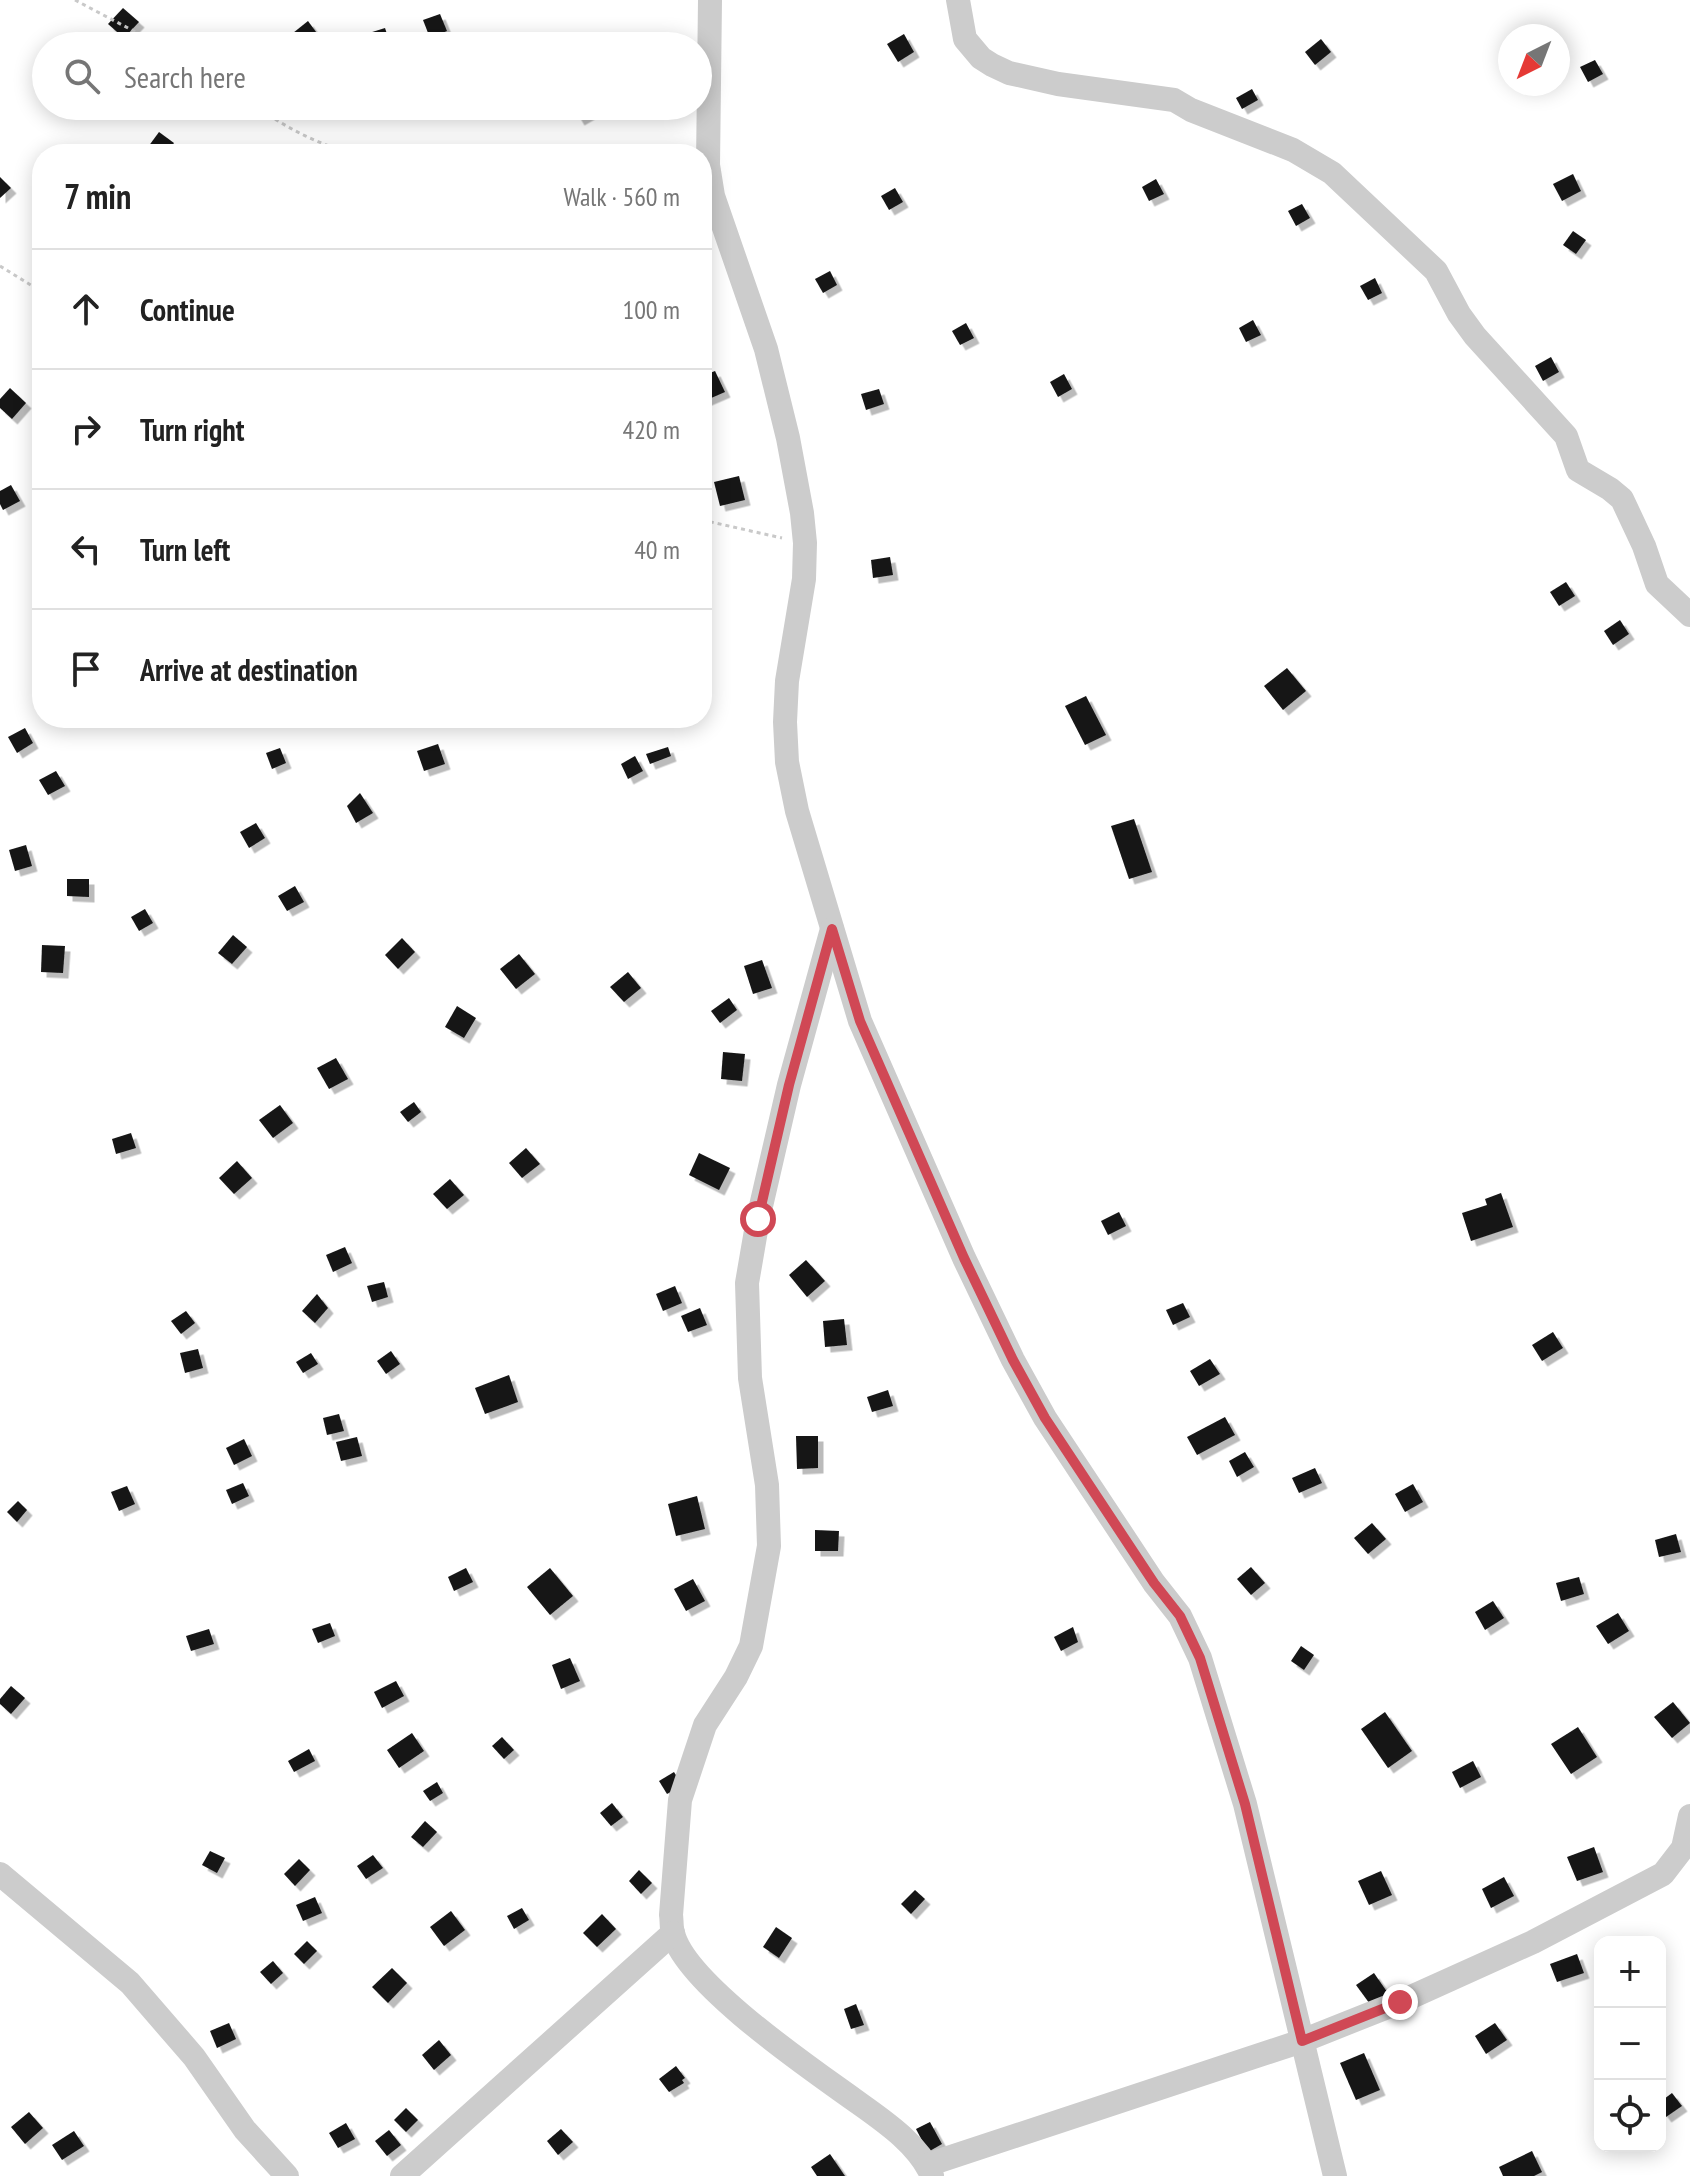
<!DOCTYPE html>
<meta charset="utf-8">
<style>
body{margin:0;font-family:"PT Sans Narrow",sans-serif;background:#f2f2f2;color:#222}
.controls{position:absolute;right:24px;bottom:24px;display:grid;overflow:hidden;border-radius:16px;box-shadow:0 4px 20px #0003}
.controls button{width:72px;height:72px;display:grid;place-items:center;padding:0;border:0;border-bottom:2px solid #e0e0e0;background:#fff;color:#222;font:40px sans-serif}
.compass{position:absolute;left:1498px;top:24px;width:72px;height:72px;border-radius:50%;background:#fff;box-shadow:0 4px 20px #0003;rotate:222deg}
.stop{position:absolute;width:24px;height:24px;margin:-18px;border:6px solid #d04855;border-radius:50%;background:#fff}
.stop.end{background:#d04855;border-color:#fff;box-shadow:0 2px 8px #0008}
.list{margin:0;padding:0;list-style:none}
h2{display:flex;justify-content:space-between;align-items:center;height:104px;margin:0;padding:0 32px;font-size:34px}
h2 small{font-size:26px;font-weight:400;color:#767676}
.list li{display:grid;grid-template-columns:52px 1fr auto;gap:24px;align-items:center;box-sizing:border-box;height:120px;padding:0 32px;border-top:2px solid #e0e0e0}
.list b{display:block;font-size:30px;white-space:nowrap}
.list em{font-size:26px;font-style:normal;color:#767676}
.icon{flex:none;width:44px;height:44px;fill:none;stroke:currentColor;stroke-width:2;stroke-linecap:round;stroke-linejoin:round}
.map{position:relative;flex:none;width:1690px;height:2176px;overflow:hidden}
.search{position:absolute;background:#fff;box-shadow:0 4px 20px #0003;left:32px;top:32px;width:680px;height:88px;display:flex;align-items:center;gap:20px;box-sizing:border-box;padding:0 28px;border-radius:44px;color:#767676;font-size:30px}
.panel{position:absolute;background:#fff;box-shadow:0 4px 20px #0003;left:32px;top:144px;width:680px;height:584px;border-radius:32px}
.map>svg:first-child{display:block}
</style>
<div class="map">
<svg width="1690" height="2176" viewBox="0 0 1690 2176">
<defs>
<filter id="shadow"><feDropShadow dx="5.5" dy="5.5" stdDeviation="0" flood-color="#0004"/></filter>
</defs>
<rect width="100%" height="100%" fill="#fff"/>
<g fill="#161616" filter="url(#shadow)">
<polygon points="123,8 139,22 124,38 108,24"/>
<polygon points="440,14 447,31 430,38 423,20"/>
<polygon points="308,21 319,36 304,46 293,33"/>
<polygon points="385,28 389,40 373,45 369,33"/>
<polygon points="904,34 914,52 898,62 887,44"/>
<polygon points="1321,39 1331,52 1315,65 1305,52"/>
<polygon points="1595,60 1603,74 1588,82 1580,67"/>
<polygon points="1252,89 1258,100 1242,109 1236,98"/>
<polygon points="571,106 590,106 593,112 579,120"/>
<polygon points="159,132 174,143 166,154 157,154 148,147"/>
<polygon points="1573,174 1581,191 1562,201 1553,184"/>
<polygon points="0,177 11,188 0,198"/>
<polygon points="1156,179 1164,194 1149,201 1142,187"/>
<polygon points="895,188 903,202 889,210 881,196"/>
<polygon points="1302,204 1310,218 1296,226 1288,211"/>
<polygon points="1573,231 1586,240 1576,254 1563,245"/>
<polygon points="830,271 837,285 823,293 815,279"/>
<polygon points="1375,278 1382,293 1368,300 1360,286"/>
<polygon points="1253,320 1261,335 1246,342 1239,328"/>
<polygon points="966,323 974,338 960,345 952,331"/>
<polygon points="1551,357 1559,372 1543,381 1535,366"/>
<polygon points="715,371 725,392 702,402 702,376"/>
<polygon points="1064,374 1072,389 1058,397 1050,382"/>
<polygon points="10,388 26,403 12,419 0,408 0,399"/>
<polygon points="879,389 884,404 866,410 861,394"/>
<polygon points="739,476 745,500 720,506 714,482"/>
<polygon points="11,485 20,501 3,510 0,504 0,491"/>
<polygon points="890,557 893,575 873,578 871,560"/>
<polygon points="1566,582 1575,596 1559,606 1550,592"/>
<polygon points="1620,620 1629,634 1613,645 1604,631"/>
<polygon points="1287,668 1306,691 1283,710 1264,686"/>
<polygon points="1086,696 1106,735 1085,745 1065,706"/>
<polygon points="25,728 33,743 17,753 8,737"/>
<polygon points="438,744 445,764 424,771 417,751"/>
<polygon points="668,747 671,756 650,764 646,754"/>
<polygon points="280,748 286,763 272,769 266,753"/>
<polygon points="635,756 643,771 628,779 621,764"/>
<polygon points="56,771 65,786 48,795 39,780"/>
<polygon points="360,793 373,813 356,823 347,806"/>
<polygon points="1134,819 1152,872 1129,879 1111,826"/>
<polygon points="256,823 265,838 249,848 240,832"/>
<polygon points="26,845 32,866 15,871 9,850"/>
<polygon points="67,879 89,879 89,897 67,896"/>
<polygon points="295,886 304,902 287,911 278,896"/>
<polygon points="145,909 153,923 139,931 131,917"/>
<polygon points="233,935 247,947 232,964 218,953"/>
<polygon points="402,938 415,952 398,969 385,955"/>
<polygon points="42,945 65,946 63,973 41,972"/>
<polygon points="519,954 535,974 516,989 500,969"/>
<polygon points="762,960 772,988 753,994 744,966"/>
<polygon points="628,972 641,988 624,1002 610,987"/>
<polygon points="729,998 737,1010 720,1023 711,1011"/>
<polygon points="457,1006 476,1018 464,1038 445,1027"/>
<polygon points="723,1052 745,1054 742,1081 721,1079"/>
<polygon points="336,1058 348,1079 329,1089 317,1068"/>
<polygon points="414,1102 421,1112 408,1122 400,1112"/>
<polygon points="280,1105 293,1123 273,1138 259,1120"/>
<polygon points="131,1133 136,1148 116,1154 112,1139"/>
<polygon points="526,1148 540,1164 522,1178 509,1163"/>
<polygon points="699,1153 730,1168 719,1190 689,1175"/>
<polygon points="237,1161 252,1178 234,1194 219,1178"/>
<polygon points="450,1179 464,1195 447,1209 433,1194"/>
<polygon points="1501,1193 1513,1227 1471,1241 1462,1213 1487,1205 1485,1199"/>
<polygon points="1119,1212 1126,1226 1108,1235 1101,1221"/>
<polygon points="345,1247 352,1263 333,1272 326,1255"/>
<polygon points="806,1260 825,1281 807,1297 789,1275"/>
<polygon points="384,1282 388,1297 372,1302 367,1286"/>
<polygon points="675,1286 682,1303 663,1311 656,1294"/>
<polygon points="317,1294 328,1308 315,1323 302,1311"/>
<polygon points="1183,1303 1190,1317 1173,1325 1166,1310"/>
<polygon points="700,1308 707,1325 688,1332 681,1316"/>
<polygon points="186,1311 195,1323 181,1334 171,1321"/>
<polygon points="844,1319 847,1345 825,1347 823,1321"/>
<polygon points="1553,1332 1563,1348 1542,1361 1532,1345"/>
<polygon points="198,1349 203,1368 185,1373 180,1353"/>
<polygon points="391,1351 400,1364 386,1374 377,1361"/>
<polygon points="311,1353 318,1364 303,1373 296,1362"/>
<polygon points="1210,1359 1220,1374 1199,1386 1190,1371"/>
<polygon points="509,1375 518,1402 485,1414 475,1388"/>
<polygon points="888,1390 893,1406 872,1412 867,1397"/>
<polygon points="339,1414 344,1431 327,1435 323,1418"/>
<polygon points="1225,1417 1235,1435 1197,1455 1187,1437"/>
<polygon points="796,1436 818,1436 818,1468 797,1469"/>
<polygon points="357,1437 362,1456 341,1461 336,1442"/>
<polygon points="244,1439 252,1456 234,1465 226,1448"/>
<polygon points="1245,1452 1254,1467 1237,1477 1229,1461"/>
<polygon points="1315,1468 1322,1483 1299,1493 1292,1478"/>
<polygon points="243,1483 249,1496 232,1504 226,1490"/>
<polygon points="1413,1484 1423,1502 1405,1512 1395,1494"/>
<polygon points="127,1486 135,1504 119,1511 111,1492"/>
<polygon points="697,1496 705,1529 676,1536 668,1504"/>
<polygon points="18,1501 27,1510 17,1522 7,1512"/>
<polygon points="1372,1523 1386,1539 1368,1554 1354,1538"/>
<polygon points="815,1530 839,1531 838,1551 815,1551"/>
<polygon points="1676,1534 1681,1552 1659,1557 1655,1540"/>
<polygon points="1251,1567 1265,1583 1251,1595 1237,1579"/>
<polygon points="466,1568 473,1582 454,1591 448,1577"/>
<polygon points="550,1568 573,1596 550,1615 527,1587"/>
<polygon points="1579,1577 1584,1594 1561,1601 1556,1583"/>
<polygon points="693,1579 705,1601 686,1611 674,1589"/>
<polygon points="1493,1601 1504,1618 1485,1630 1475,1612"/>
<polygon points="1618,1613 1629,1631 1608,1644 1596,1626"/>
<polygon points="330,1623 335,1636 318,1643 312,1629"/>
<polygon points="1073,1627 1078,1642 1061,1651 1054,1637"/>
<polygon points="209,1629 214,1644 191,1651 186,1636"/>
<polygon points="1301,1646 1314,1655 1304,1670 1291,1661"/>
<polygon points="570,1658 580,1681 561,1689 552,1665"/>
<polygon points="396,1681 404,1696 382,1708 374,1692"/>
<polygon points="11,1686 25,1698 11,1714 0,1704 0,1699"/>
<polygon points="1673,1702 1690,1723 1672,1738 1654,1717"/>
<polygon points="1385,1712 1412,1751 1388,1768 1361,1729"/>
<polygon points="1578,1727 1597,1757 1571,1774 1551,1744"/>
<polygon points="412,1733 424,1751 399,1768 387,1750"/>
<polygon points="502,1737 514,1750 504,1759 492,1746"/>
<polygon points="309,1749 315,1761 294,1772 288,1761"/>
<polygon points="1473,1761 1481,1777 1460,1788 1452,1772"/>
<polygon points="674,1772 682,1785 667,1794 659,1781"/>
<polygon points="437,1782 443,1793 430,1801 423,1791"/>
<polygon points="612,1803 623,1817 611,1826 600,1813"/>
<polygon points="425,1821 437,1832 423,1847 411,1837"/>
<polygon points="1594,1847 1603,1872 1577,1881 1567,1857"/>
<polygon points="210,1851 225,1858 217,1873 202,1865"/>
<polygon points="373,1855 383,1868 366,1879 357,1866"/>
<polygon points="299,1859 310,1870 295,1886 284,1874"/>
<polygon points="639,1870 652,1883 641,1894 629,1881"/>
<polygon points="1381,1871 1392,1895 1369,1905 1358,1881"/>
<polygon points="1504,1877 1514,1896 1491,1908 1482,1889"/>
<polygon points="915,1890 925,1899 911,1914 901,1904"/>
<polygon points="315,1897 322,1913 303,1921 296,1905"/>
<polygon points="522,1908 529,1920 514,1929 507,1916"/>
<polygon points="451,1911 465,1930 444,1946 430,1927"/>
<polygon points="602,1914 616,1929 597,1947 583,1933"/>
<polygon points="776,1927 792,1938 779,1958 763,1947"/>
<polygon points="307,1941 317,1951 304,1964 294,1954"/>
<polygon points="1577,1954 1584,1973 1557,1982 1550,1964"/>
<polygon points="273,1961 283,1973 271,1984 260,1972"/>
<polygon points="392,1968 407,1983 388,2003 372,1987"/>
<polygon points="1374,1973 1392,1999 1375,2011 1356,1985"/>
<polygon points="856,2004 864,2025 851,2029 844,2009"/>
<polygon points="229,2023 236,2039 217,2048 210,2031"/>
<polygon points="1495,2023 1507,2040 1486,2054 1475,2036"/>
<polygon points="439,2040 451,2055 434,2070 422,2055"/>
<polygon points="1364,2053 1380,2090 1356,2100 1340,2063"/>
<polygon points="676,2066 685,2078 682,2080 684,2083 669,2092 659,2079"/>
<polygon points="1672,2093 1682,2106 1666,2117 1660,2109 1660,2102"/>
<polygon points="406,2108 418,2120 406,2132 394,2120"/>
<polygon points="29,2112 43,2128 25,2144 11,2127"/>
<polygon points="930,2122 942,2144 928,2152 916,2129"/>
<polygon points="346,2123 355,2139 338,2148 329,2133"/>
<polygon points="561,2129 573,2142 558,2155 547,2141"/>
<polygon points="389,2130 401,2145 387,2156 375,2141"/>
<polygon points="74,2131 84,2146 62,2160 52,2145"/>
<polygon points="1532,2151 1542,2172 1534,2176 1503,2176 1499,2167"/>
<polygon points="830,2154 845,2176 817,2176 811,2167"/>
</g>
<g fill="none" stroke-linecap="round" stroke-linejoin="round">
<g stroke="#c9c9c9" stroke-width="3" stroke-dasharray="4 4" stroke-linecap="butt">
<polyline points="75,0 162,46"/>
<path d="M255 106C287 128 318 145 356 154"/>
<polyline points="0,266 42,292"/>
<polyline points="702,520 782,538"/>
</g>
<g stroke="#ccc" stroke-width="24">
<polyline points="710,0 708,165 713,196 766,349 788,438 802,513 805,543 804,579 787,681 785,722 787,762 797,811 860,1021 964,1258 1013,1360 1045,1418 1154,1583 1180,1616 1200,1658 1245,1804 1335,2176"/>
<polyline points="958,0 965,39 981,58 992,65 1009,73 1058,84 1174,100 1191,110 1293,150 1332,173 1436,271 1459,314 1475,336 1566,436 1578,470 1610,489 1622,499 1644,546 1657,584 1690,615"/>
<path d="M832 929 789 1085 758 1219 747 1283 750 1378 767 1485 769 1546 751 1646 736 1677 705 1725 680 1800 671 1915C672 1920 671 1927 673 1933 685 1983 810 2068 853 2099 881 2119 918 2143 932 2176"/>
<polyline points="0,1874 130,1983 194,2057 245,2130 287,2176"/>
<polyline points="927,2165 1302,2041 1400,2002 1533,1942 1663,1874 1683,1848 1690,1816"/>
<polyline points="402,2176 673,1933"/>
</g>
</g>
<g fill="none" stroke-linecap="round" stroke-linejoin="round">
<polyline stroke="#d04855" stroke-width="10" points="758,1219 789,1085 832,929 860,1021 964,1258 1013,1360 1045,1418 1154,1583 1180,1616 1200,1658 1245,1804 1302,2041 1400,2002"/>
</g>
</svg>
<div class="controls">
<button>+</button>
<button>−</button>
<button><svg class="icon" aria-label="locate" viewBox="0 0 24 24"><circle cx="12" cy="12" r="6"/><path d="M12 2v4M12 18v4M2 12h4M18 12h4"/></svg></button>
</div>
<svg class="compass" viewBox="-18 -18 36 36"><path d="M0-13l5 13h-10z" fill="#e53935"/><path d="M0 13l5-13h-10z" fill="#767676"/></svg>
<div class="stop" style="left:758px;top:1219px"></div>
<div class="stop end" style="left:1400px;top:2002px"></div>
<div class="search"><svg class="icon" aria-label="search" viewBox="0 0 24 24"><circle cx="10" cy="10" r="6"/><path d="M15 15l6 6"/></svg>Search here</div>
<section class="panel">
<h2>7 min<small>Walk · 560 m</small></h2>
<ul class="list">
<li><svg class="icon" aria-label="ahead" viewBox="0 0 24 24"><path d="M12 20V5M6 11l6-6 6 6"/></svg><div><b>Continue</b></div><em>100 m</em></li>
<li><svg class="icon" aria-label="right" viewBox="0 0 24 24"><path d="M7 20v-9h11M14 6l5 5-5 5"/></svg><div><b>Turn right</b></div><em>420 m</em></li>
<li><svg class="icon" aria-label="left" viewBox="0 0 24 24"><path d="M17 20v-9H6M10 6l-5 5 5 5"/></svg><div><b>Turn left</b></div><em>40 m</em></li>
<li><svg class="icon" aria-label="arrive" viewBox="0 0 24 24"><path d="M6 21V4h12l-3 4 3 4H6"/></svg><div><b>Arrive at destination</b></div></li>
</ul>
</section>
</div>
